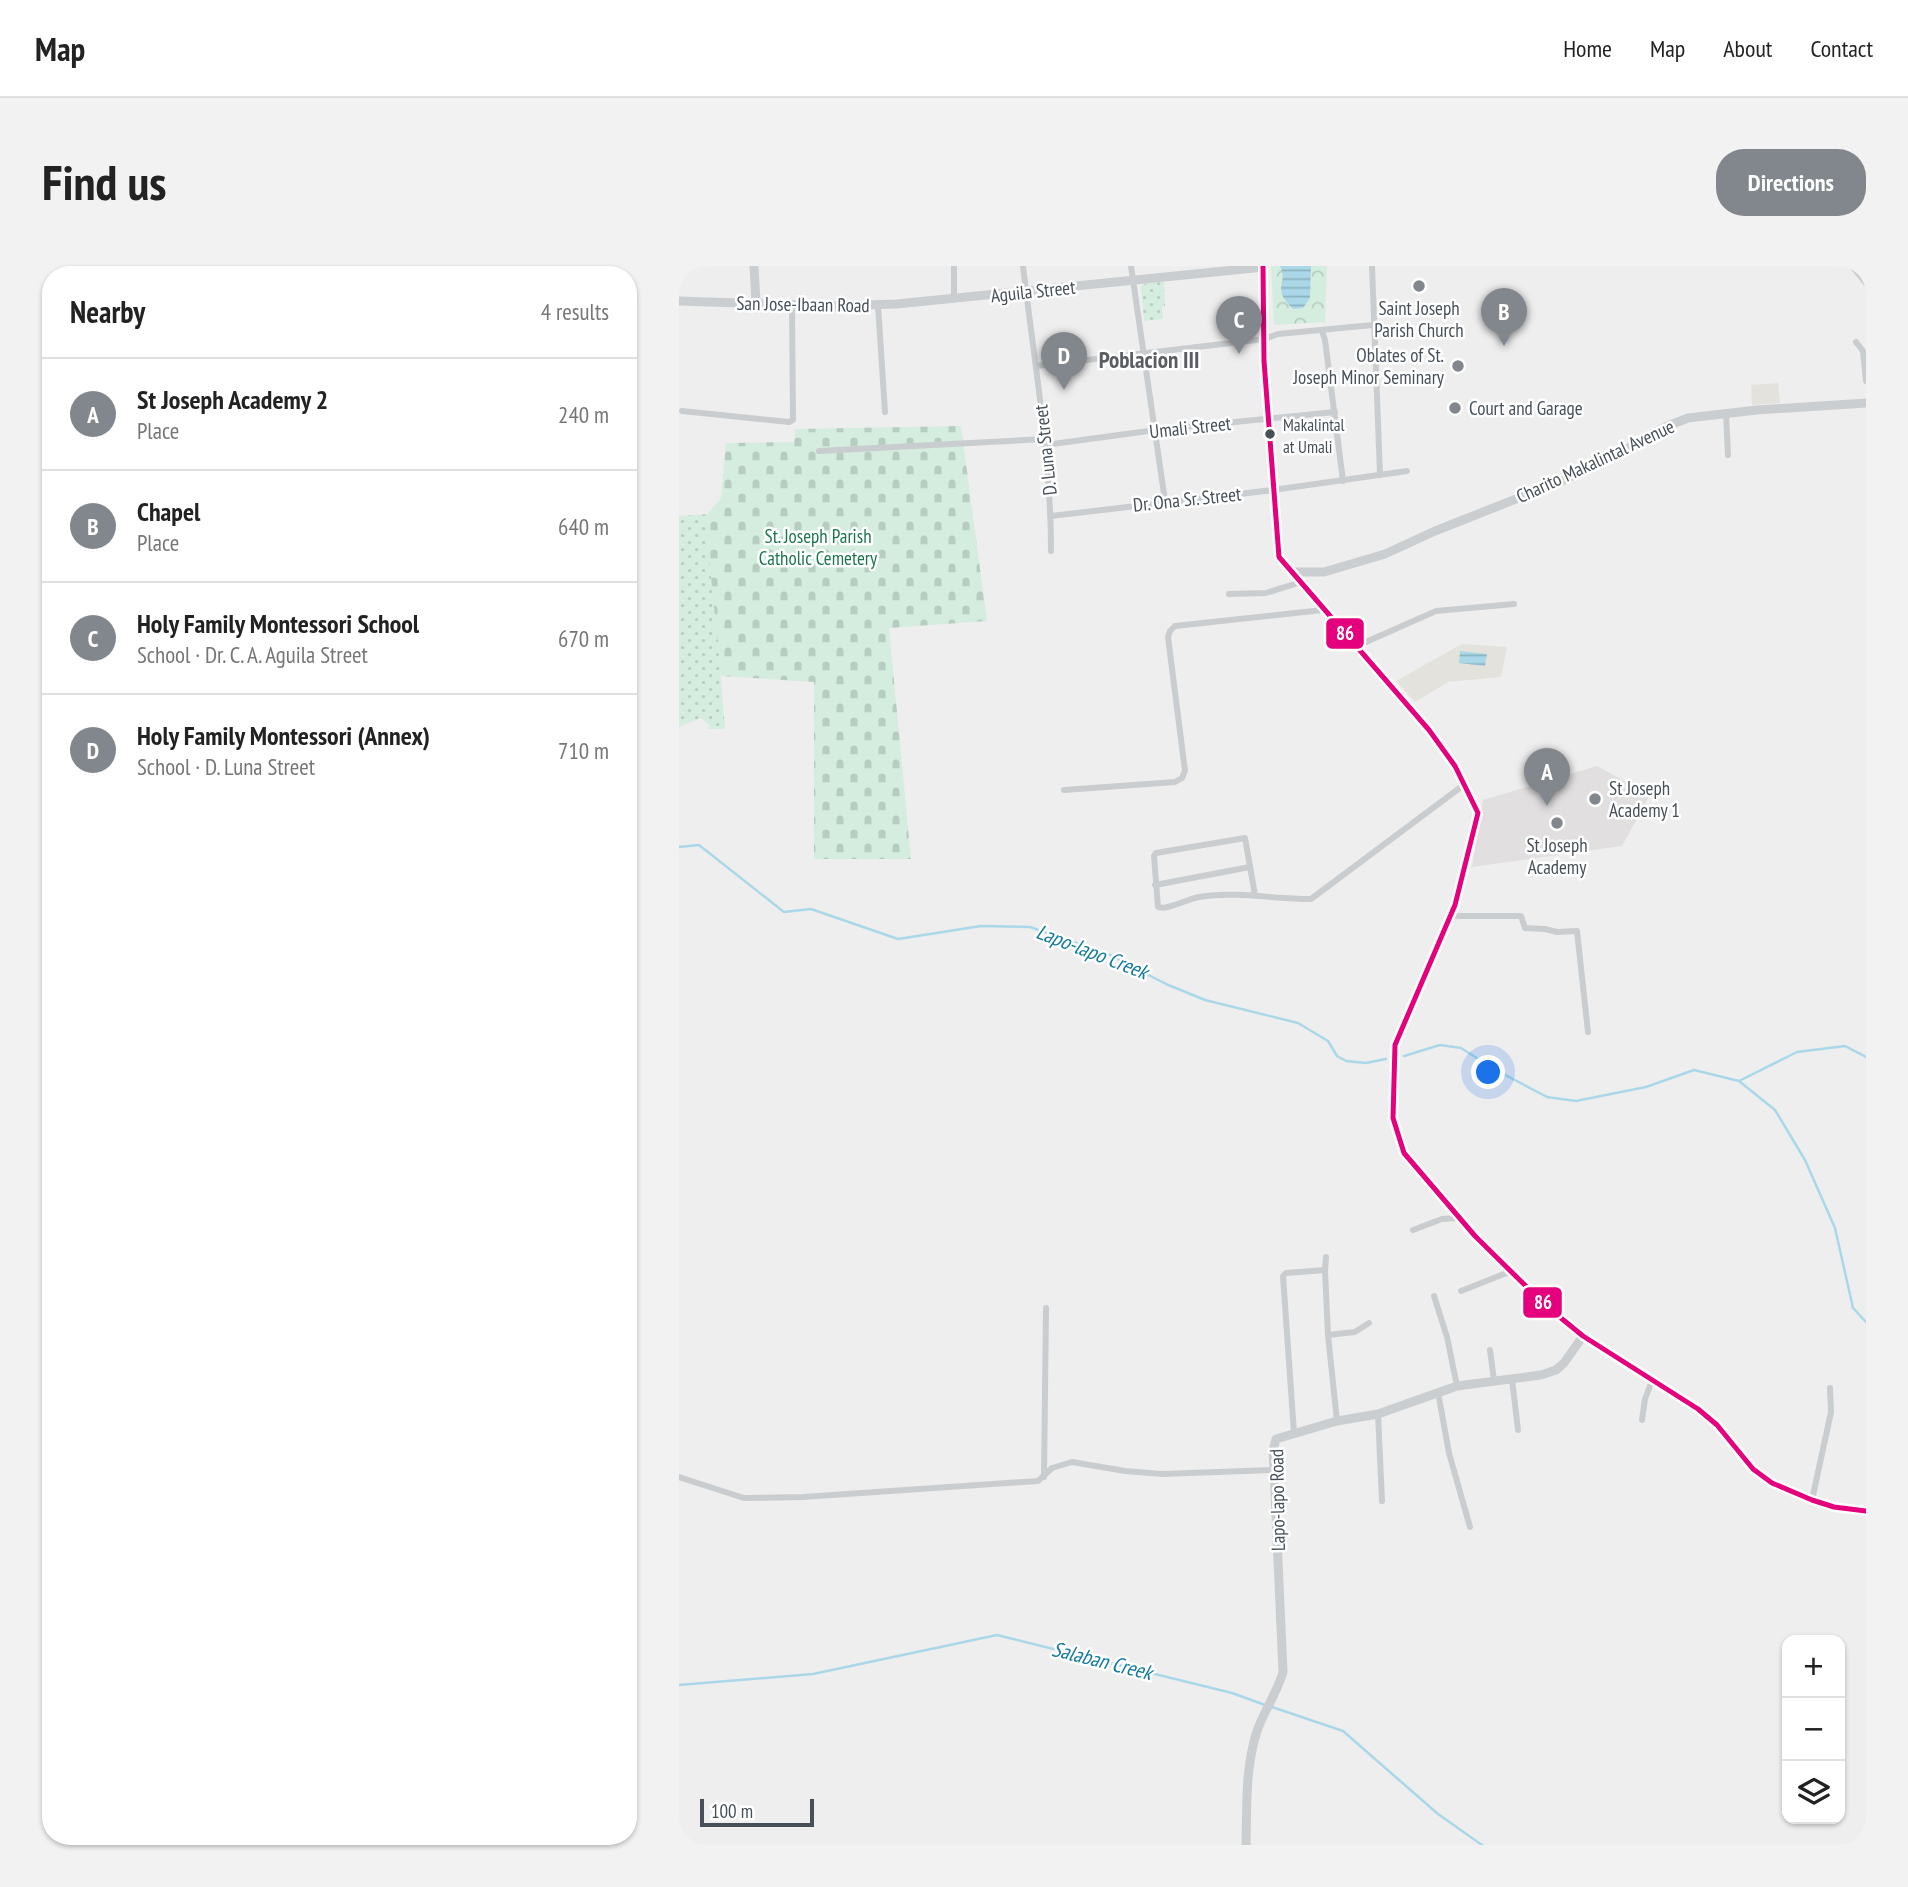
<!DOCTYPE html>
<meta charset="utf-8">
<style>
body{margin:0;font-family:"PT Sans Narrow",sans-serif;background:#f2f2f2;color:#222}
.controls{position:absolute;right:21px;bottom:21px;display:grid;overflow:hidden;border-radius:14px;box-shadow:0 2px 5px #0004}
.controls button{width:63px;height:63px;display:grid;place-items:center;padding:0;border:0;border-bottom:2px solid #e0e0e0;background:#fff;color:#222;font:35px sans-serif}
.scale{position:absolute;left:21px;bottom:18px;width:114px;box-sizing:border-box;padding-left:7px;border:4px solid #475059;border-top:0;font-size:19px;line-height:24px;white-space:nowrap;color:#475059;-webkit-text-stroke:5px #fff;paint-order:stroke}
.you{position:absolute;left:810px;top:807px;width:24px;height:24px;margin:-18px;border:5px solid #fff;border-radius:50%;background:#1a73e8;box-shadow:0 0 0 10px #1a73e833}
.badge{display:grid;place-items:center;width:46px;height:46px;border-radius:50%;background:#82878d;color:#fff;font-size:23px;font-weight:700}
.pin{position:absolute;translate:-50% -58px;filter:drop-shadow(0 2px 4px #0008)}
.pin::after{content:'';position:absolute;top:37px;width:24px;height:21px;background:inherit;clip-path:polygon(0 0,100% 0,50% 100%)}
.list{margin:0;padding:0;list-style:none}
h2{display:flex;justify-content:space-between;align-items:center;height:91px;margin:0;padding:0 28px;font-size:30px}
h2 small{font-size:23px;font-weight:400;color:#767676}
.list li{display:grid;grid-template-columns:46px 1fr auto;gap:21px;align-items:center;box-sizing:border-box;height:112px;padding:0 28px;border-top:2px solid #e0e0e0}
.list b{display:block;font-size:26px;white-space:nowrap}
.list p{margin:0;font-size:23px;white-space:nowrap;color:#767676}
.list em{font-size:23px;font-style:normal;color:#767676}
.icon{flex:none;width:38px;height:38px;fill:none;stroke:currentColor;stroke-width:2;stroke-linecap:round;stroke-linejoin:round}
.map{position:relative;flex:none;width:1187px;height:1579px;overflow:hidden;border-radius:28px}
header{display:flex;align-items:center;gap:42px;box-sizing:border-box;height:98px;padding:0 35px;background:#fff;border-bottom:2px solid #e0e0e0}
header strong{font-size:33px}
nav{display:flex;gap:38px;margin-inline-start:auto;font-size:24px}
.intro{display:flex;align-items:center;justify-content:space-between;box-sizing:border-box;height:168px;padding:0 42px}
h1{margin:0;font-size:49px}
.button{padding:18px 32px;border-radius:28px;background:#82878d;color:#fff;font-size:24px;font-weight:700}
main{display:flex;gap:42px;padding:0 42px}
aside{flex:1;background:#fff;border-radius:28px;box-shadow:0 2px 5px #0004}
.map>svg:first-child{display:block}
</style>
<header>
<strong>Map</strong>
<nav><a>Home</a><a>Map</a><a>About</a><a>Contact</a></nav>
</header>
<div class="intro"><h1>Find us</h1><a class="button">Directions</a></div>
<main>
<aside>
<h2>Nearby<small>4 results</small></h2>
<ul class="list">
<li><span class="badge">A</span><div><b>St Joseph Academy 2</b><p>Place</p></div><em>240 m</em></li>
<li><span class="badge">B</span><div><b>Chapel</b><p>Place</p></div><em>640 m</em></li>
<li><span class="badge">C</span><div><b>Holy Family Montessori School</b><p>School · Dr. C. A. Aguila Street</p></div><em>670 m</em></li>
<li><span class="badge">D</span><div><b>Holy Family Montessori (Annex)</b><p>School · D. Luna Street</p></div><em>710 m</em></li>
</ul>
</aside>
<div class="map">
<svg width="1187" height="1579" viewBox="0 0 1187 1579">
<defs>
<pattern id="grass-dots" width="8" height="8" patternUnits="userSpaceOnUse" patternTransform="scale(1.75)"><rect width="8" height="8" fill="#d4edde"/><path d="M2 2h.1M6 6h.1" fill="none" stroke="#b7cdc1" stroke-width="1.8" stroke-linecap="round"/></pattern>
<pattern id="forest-crowns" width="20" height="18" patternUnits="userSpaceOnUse" patternTransform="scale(1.75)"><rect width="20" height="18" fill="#d4edde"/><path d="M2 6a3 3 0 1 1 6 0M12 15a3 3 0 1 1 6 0" fill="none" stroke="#b7cdc1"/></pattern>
<pattern id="cemetery-stones" width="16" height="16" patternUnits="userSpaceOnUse" patternTransform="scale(1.75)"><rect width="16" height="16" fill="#d4edde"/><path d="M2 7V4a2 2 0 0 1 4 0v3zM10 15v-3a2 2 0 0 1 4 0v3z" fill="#b7cdc1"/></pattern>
<pattern id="water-rules" width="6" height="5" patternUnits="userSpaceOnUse" patternTransform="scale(1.75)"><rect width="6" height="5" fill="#aad8e8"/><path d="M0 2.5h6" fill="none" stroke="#8cb2bf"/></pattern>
</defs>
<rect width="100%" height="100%" fill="#efeeee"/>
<g fill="#e4e2dc">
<polygon points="1099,117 1101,137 1073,139 1072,119"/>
<polygon points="783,378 828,381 822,411 769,416 736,436 717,415"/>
</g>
<polygon fill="#e1dfdf" points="918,500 971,529 943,580 793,601 804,534"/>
<g fill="url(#grass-dots)">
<polygon points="485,16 486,40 483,41 484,53 465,55 462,20 467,17"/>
<polygon points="29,248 46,463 29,463 31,460 22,452 0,461 0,250"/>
</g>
<polygon fill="url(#forest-crowns)" points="592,0 648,0 646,56 595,59"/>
<polygon fill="url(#cemetery-stones)" points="282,160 308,355 210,362 232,593 135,593 135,416 42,410 26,251 42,232 47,177 115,176 116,163"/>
<g fill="url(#water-rules)">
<path d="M601 0H632L631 32 624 42 614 43C591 20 610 20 601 0Z"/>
<polygon points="781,385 808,388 806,400 780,397"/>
</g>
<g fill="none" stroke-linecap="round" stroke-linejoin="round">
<g stroke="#aad8e8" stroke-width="2.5">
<polyline points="0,581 20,579 105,646 132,643 219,673 302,660 351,661 431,689 487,718 526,734 619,757 649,775 658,790 667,795 687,797 707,793"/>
<polyline points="725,790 761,779 782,782 815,803 868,831 897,835 967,821 1015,804 1060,815 1096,844 1126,894 1156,962 1174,1042 1187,1056"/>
<polyline points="1060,815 1118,786 1166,780 1187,791"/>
<polyline points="0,1419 134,1408 318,1369 553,1427 586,1439"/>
<polyline points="593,1441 664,1465 759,1548 803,1579"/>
</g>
<g stroke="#cacdcf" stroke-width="6">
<polyline points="275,0 275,33"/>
<path d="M344 0C355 95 372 190 372 285"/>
<polyline points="452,0 486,235"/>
<polyline points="693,0 701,209"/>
<polyline points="1173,0 1187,17"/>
<polyline points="199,39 206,146"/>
<polyline points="643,65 646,74 664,215"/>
<polyline points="1177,76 1184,85 1187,115"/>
<polyline points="357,100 586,73 599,68 694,59"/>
<polyline points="3,145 110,156 114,154 113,39"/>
<polyline points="1047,147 1049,189"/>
<polyline points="366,179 477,164 656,146"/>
<polyline points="140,185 366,173"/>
<polyline points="372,250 594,224 728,205"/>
<polyline points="550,328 587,327 622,316"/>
<polyline points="678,380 757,345 835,338"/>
<polyline points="385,524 496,516 503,512 506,505 489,371 491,365 496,360 644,344"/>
<polyline points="476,619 571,601"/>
<path d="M576 629 566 572 477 587 475 590 479 641C486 645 509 633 520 631 558 625 594 633 632 633L786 518"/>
<polyline points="770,650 842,650 846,662 866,663 878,666 898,665 909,766"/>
<polyline points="734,964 763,953 781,952"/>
<polyline points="646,1004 647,991"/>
<polyline points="782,1025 830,1006"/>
<polyline points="755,1030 768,1071 778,1120"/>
<polyline points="649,1069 676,1066 690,1057"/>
<polyline points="811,1084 815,1115"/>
<polyline points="833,1113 839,1164"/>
<polyline points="759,1126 770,1187 791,1261"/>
<polyline points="699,1148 703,1235"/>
<polyline points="963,1154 966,1133 974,1112"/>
<polyline points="615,1167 604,1010 607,1007 646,1004 649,1069 658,1155"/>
<polyline points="0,1211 65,1232 124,1231 359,1215 373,1202 393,1196 446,1205 483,1208 595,1204"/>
<polyline points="365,1211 367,1042"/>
<polyline points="1133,1234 1152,1146 1151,1122"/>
</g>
<g stroke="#cbced0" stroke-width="9">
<polyline points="75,0 77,37"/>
<polyline points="584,0 585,95 600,291 750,464 776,500 799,547 776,639 716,779 714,852 725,887 796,970 866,1039 904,1070 1019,1143 1038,1159 1074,1203 1093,1217 1133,1234 1155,1241 1187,1245"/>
<polyline points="0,35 153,40 218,38 585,1"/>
<polyline points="615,306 645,306 706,288 756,265 885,214 934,191 986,161 1009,152 1078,144 1187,137"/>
<path d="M567 1579C568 1541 566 1502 578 1465 585 1445 598 1427 604 1406L595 1204 594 1185 597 1173 658 1155 699 1148 778 1120 862 1109 877 1104 885 1097 904 1070"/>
</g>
<defs>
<polyline id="bus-1" points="584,0 585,95 600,291 750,464 776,500 799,547 776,639 716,779 714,852 725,887 796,970 866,1039 904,1070 1019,1143 1038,1159 1074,1203 1093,1217 1133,1234 1155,1241 1187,1245"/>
</defs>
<use href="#bus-1" stroke="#fff" stroke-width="10"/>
<use href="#bus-1" stroke="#e5007d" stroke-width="5"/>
</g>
<g fill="#82878d" stroke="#fff" stroke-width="2.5">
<circle cx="740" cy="20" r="7"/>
<circle cx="779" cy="100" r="7"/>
<circle cx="776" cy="142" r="7"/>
<circle cx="916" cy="533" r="7"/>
<circle cx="878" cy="557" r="7"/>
</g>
<circle fill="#475059" stroke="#fff" stroke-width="2.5" cx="591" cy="168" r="6"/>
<g text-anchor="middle" stroke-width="5" stroke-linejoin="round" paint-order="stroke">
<g font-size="17" fill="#475059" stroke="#fff" text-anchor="start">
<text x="604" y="165">Makalintal<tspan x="604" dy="22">at Umali</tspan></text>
</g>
<g font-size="19" fill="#475059" stroke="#fff">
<text transform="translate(354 25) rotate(-6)" y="7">Aguila Street</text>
<text transform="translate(124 38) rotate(1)" y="7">San Jose-Ibaan Road</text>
<text transform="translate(511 161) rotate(-6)" y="7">Umali Street</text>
<text transform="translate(366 184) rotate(-96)" y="7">D. Luna Street</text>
<text transform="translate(916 195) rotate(-25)" y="7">Charito Makalintal Avenue</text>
<text transform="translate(508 233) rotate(-6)" y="7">Dr. Ona Sr. Street</text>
<text transform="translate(598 1234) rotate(-91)" y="7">Lapo-lapo Road</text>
</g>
<g font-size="19" fill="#475059" stroke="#fff">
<text x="740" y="49">Saint Joseph<tspan x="740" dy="22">Parish Church</tspan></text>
<text x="765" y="96" text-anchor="end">Oblates of St.<tspan x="765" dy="22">Joseph Minor Seminary</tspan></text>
<text x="790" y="149" text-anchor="start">Court and Garage</text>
<text x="930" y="529" text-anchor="start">St Joseph<tspan x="930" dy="22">Academy 1</tspan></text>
<text x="878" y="586">St Joseph<tspan x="878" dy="22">Academy</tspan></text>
</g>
<g font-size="19" fill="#1c764d" stroke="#fff">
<text x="139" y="277">St. Joseph Parish<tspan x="139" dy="22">Catholic Cemetery</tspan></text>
</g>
<g font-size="21" font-style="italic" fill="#147b9e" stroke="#fff">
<text transform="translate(413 686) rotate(21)" y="7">Lapo-lapo Creek</text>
<text transform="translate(423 1395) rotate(14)" y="7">Salaban Creek</text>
</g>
<g font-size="23" font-weight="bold" fill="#5a5d62" stroke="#fff">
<text x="470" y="102">Poblacion III</text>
</g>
</g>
<g stroke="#fff" stroke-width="2.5">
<rect x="646" y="351" width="40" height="33" rx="7" fill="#e5007d"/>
<rect x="843" y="1020" width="41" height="33" rx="7" fill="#e5007d"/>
</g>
<g font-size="19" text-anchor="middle" font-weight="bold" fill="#fff">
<text x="666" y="374">86</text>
<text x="864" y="1043">86</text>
</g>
</svg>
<div class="controls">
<button>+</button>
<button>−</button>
<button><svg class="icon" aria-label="layers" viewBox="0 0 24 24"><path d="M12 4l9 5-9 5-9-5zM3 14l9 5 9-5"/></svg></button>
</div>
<div class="scale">100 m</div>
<div class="you"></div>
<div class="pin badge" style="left:868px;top:540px">A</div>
<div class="pin badge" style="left:825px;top:80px">B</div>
<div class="pin badge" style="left:560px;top:88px">C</div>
<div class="pin badge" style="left:385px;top:124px">D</div>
</div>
</main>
